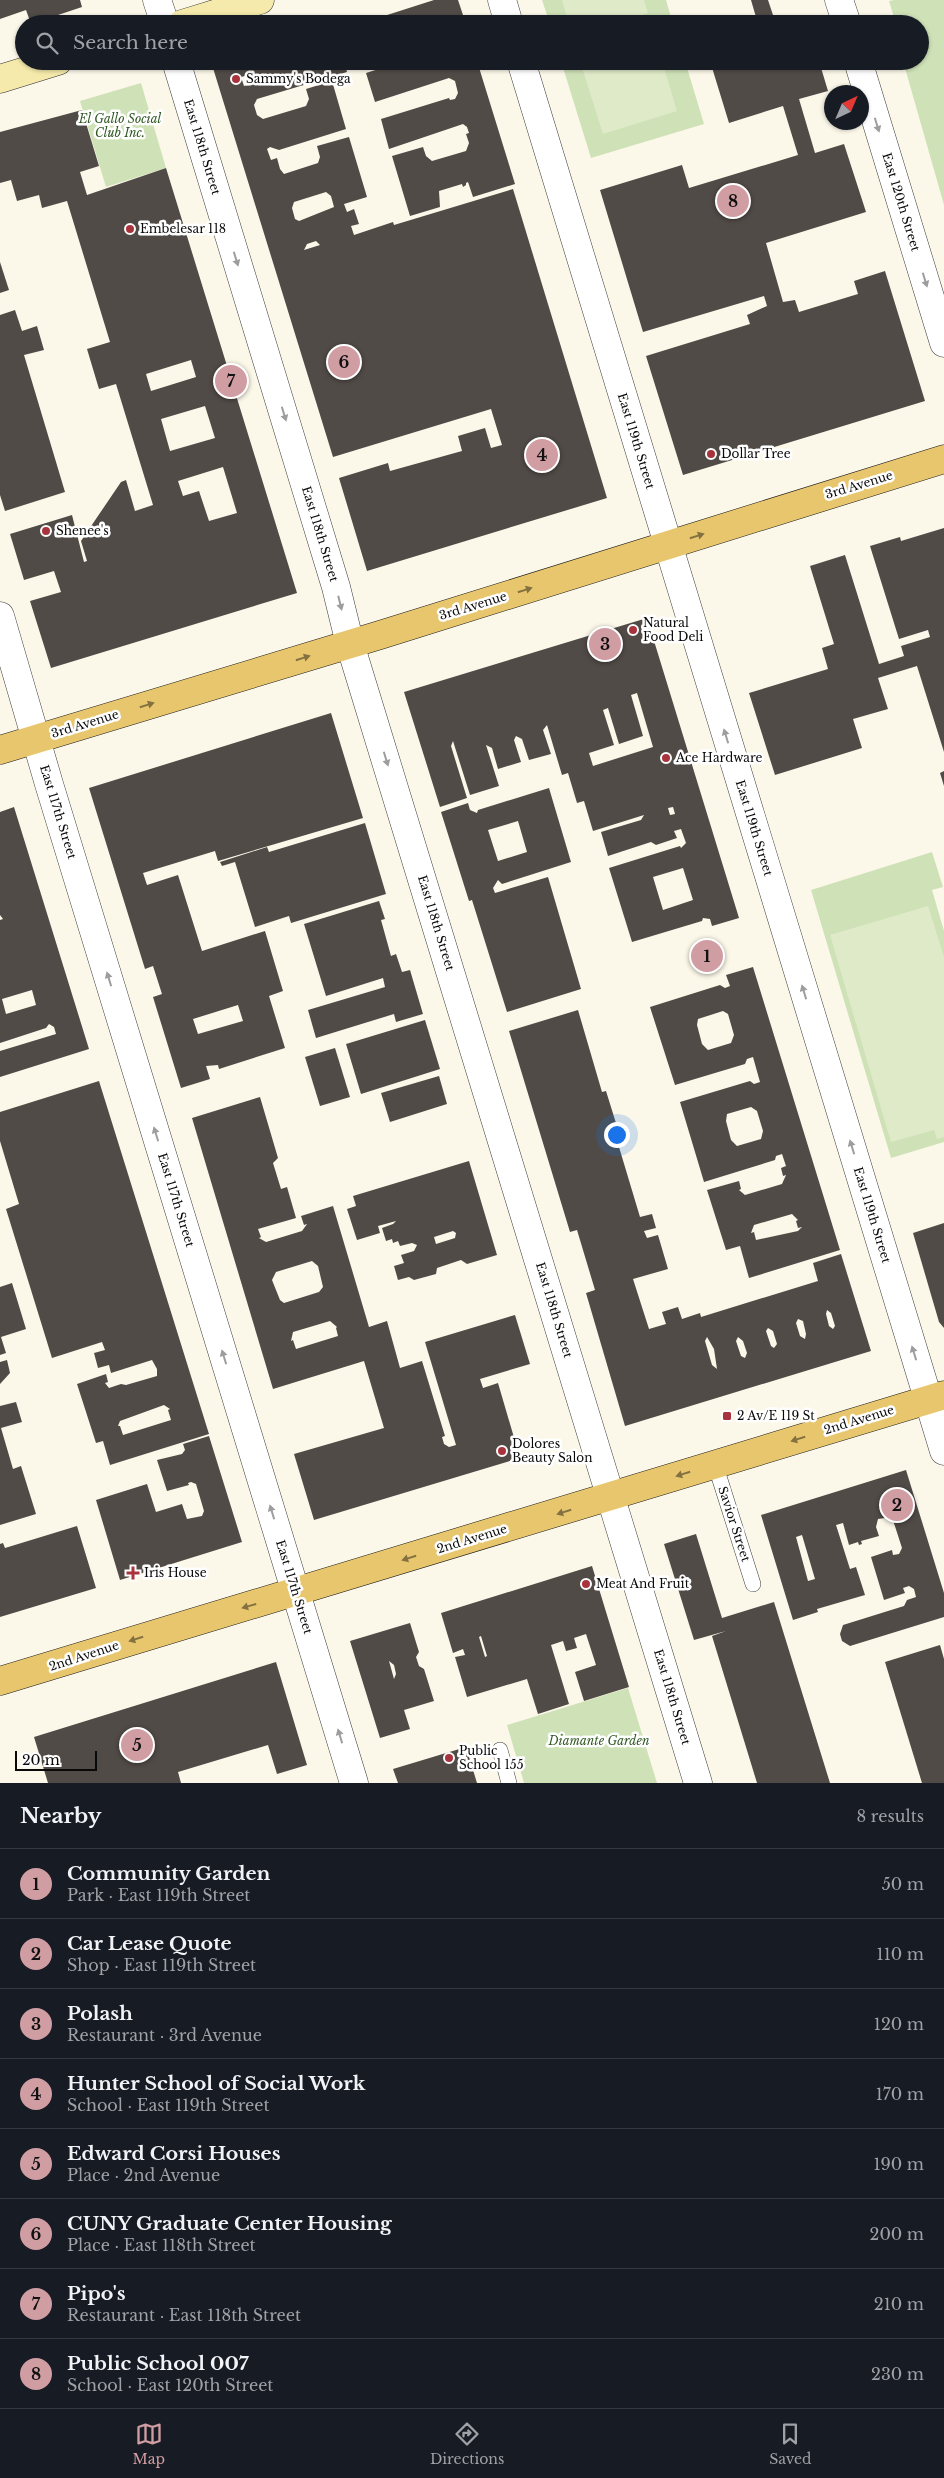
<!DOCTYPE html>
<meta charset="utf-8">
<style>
body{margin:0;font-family:"Libre Baskerville",serif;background:#20242c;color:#f1f3f6}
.compass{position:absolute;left:824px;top:85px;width:45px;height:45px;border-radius:50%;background:#171b24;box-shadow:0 1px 4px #0004;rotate:44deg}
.scale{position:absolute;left:15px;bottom:12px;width:82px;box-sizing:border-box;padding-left:5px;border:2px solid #090909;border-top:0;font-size:14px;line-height:18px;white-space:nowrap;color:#090909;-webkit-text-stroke:4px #fff;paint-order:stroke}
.you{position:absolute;left:616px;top:1134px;width:18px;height:18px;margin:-12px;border:4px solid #fff;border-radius:50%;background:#1a73e8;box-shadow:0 0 0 8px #1a73e833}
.badge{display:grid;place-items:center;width:32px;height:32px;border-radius:50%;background:#d09da3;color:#111;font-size:16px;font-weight:700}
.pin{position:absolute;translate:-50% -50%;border:2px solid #fff;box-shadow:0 1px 5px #0006}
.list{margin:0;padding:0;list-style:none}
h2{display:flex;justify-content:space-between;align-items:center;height:65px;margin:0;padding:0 20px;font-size:21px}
h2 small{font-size:16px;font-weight:400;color:#9ea1a6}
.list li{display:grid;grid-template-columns:32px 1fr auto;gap:15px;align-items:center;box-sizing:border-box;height:70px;padding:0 20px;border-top:1px solid #363941}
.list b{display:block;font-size:19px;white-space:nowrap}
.list p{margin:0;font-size:16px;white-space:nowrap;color:#9ea1a6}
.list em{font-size:16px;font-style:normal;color:#9ea1a6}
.icon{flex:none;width:28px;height:28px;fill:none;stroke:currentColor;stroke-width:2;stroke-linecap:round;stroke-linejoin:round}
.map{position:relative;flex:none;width:944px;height:1783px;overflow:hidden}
.search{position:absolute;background:#171b24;box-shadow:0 1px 4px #0004;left:15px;right:15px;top:15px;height:55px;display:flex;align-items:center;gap:12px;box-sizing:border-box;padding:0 18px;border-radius:28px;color:#9ea1a6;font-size:19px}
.sheet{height:625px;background:#171b24}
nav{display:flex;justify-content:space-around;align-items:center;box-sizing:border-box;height:70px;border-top:1px solid #363941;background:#171b24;font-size:14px;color:#9ea1a6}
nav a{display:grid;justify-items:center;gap:2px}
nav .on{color:#d09da3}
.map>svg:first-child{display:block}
</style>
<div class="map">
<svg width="944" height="1783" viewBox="0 0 944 1783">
<rect width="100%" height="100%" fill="#fcf8e9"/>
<g fill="#cfe2b7">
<polygon points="542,0 666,0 673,24 550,24"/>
<polygon points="894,0 944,0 944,205 903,61 920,61 920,24 896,24 889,1"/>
<polygon points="561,61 685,61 704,124 591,158"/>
<polygon points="141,83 166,168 106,187 80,101"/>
<polygon points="932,852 943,887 932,890 944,931 944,1142 891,1158 811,890"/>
<polygon points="628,1688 657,1783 524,1783 507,1725"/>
</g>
<g fill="#dfeac8">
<polygon points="562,0 644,0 648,13 613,24 569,24"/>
<polygon points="580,61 662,61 677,111 603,134"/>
<polygon points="928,906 944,957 944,1137 937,1139 934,1130 891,1142 830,935"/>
</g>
<g fill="#514b47" fill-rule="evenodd">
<polygon points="0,0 80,0 82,7 31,24 26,10 0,19"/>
<polygon points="434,0 458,0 466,24 359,24"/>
<polygon points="751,0 768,0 776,24 758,24"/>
<path d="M235 61H303L304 66 313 64 312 61H344L347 72 257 99 254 105 257 115 263 119 306 106 309 99 306 89 332 81 346 129 279 150 270 147 267 149 271 160 277 158 280 169 284 174 318 163 320 157 317 146 349 137 367 197 344 204 347 212 354 209 359 224 351 226 354 235 393 222 394 225 513 189 607 498 367 571 339 478 388 463 390 471 462 451 458 436 485 428 491 448 502 445 491 409 333 457 213 68ZM249 75 252 84 244 86 241 77ZM326 192 331 196 334 207 299 221 295 219 292 208 294 202ZM316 241 320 245 304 250 307 244Z"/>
<polygon points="358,61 376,61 376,62 359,67"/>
<polygon points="404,61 477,61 515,184 473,197 468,182 466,183 466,185 463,187 462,184 439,191 440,207 410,216 392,156 423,147 426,156 432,161 466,151 469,143 466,134 469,133 467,127 463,124 389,149 381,119 449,98 450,100 455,99 458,93 455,81 449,78 375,102 366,73"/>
<polygon points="710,61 819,61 828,91 799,99 815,153 844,144 866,212 766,243 783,302 795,300 799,312 858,294 854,281 885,271 925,401 683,475 646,356 750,324 747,315 767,306 764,296 643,332 600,190 682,165 689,188 798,155 783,106 729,123"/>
<path d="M82 110 99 166 80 172 87 195 166 168 297 593 51 668 30 601 61 592 54 571 24 580 10 534 72 515 84 562 87 561 81 541 121 482 126 480 135 511 153 505 116 384 99 389 87 349 110 342 67 201 42 208 39 195 17 201 11 180 0 183V132ZM191 360 196 377 151 391 146 374ZM205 406 215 438 170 451 161 419ZM223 467 237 513 209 521 199 491 183 496 178 481Z"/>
<polygon points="0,262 9,290 0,293"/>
<polygon points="15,310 22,331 37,326 44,350 24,355 65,492 5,511 0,495 0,315"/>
<polygon points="944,528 944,752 917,666 878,678 888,709 853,719 862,748 775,775 749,693 828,669 822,648 834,644 810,566 845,555 879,664 904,656 901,646 930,637 928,630 899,639 870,546 900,537 901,541"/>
<path d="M647 618 739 918 712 926 710 919 703 918 702 921 632 942 609 868 680 846 681 848 686 843 681 829 674 831 677 838 656 845 651 842 608 856 601 832 641 820 644 815 593 831 584 801 577 803 568 773 562 775 547 725 543 730 551 754 529 760 522 739 516 736 514 740 521 762 498 769 492 748 486 745 499 786 470 795 453 741 451 746 467 798 440 807 404 692ZM637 693 653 747 593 766 589 753 614 745 603 710 608 708 619 744 643 736 631 695ZM673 807 675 814 670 815 668 808ZM683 868 693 900 663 910 653 877Z"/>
<path d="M331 713 363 818 218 861 215 851 143 873 147 885 178 875 202 951 265 931 283 991 269 996 285 1048 219 1069 218 1065 206 1066 210 1079 181 1088 153 997 162 994 153 966 145 969 89 788ZM238 1005 243 1021 198 1034 193 1019Z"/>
<polygon points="944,771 944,786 940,773"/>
<path d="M549 788 571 862 502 884 498 880 493 888 495 893 548 877 581 989 507 1012 472 900 469 901 441 812 468 803 470 810 477 813 478 810ZM518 821 527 852 498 861 488 830Z"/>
<path d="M14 807 89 1049 0 1077V1051L56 1034 54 1027 49 1024 46 1028 0 1043V920L3 919 0 915V812ZM32 990 36 1005 6 1014 2 999Z"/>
<polygon points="365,823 386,894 291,923 289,916 255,927 235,862 222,866 220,862 267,847 269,852"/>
<polygon points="379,901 385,919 381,920 391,956 396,954 402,972 410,970 423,1014 396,1022 394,1014 316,1038 308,1010 385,987 383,978 326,996 304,924"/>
<path d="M753 967 840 1250 749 1278 740 1246 726 1250 707 1190 739 1181 741 1189 739 1190 745 1195 782 1184 786 1175 783 1176 781 1168 786 1166 782 1154 776 1156 775 1160 704 1182 680 1102 750 1081 754 1084 760 1082 753 1057 747 1059 745 1064 675 1085 650 1007 720 985 725 988 730 986 726 975ZM723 1011 728 1014 734 1035 731 1043 708 1050 702 1044 697 1025 698 1019ZM751 1107 757 1111 763 1131 761 1139 737 1146 731 1140 726 1121 727 1114ZM792 1214 798 1220 796 1221 798 1228 802 1227 798 1231 756 1240 754 1232 751 1233 754 1225Z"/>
<path d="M578 1010 602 1092 606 1091 620 1136 616 1137 640 1217 652 1214 656 1228 644 1231 647 1238 658 1235 668 1269 633 1279 649 1329 666 1324 662 1312 678 1307 682 1319 700 1313 701 1317 818 1281 813 1263 841 1254 871 1351 625 1426 586 1293 595 1290 577 1230 570 1232 509 1031ZM827 1310 831 1313 835 1326 833 1329 829 1326 826 1314ZM798 1319 803 1321 806 1334 805 1339 800 1336 796 1323ZM768 1328 773 1331 777 1344 774 1348 771 1346 766 1331ZM707 1337 714 1349 717 1369 712 1365 705 1341ZM738 1337 743 1341 747 1353 745 1358 741 1356 736 1341Z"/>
<polygon points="425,1020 440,1069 361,1094 346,1044"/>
<polygon points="335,1048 350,1097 320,1106 305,1057"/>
<polygon points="439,1076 447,1104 390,1122 381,1093"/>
<path d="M99 1081 209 1434 110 1465 103 1441 96 1443 77 1384 106 1374 108 1382 105 1383 109 1388 121 1384 126 1385 157 1376V1369L152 1360 111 1373 109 1365 98 1368 94 1353 105 1350 102 1342 52 1358 6 1209 19 1204 0 1141V1112ZM164 1405 170 1409 168 1410 171 1420 123 1435 120 1426H118L120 1421Z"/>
<path d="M260 1097 278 1158 273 1163 281 1189 287 1187 296 1218 258 1229 261 1237 259 1238 266 1242 302 1231 307 1224 304 1225 301 1216 333 1206 369 1327 387 1321 400 1368 422 1361 445 1436 442 1437 444 1444 449 1447 456 1445 425 1342 515 1315 530 1364 480 1379 483 1388 498 1383 520 1458 314 1520 294 1454 384 1428 364 1361 273 1389 192 1118ZM312 1261 318 1266 323 1287 319 1292 284 1303 280 1300 272 1280 276 1272ZM330 1321 337 1327 336 1328 338 1336 296 1349 293 1340 291 1341 293 1332Z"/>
<path d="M469 1161 497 1255 467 1264 461 1260 437 1268 436 1274 414 1280 409 1277 398 1280 394 1266 404 1263 401 1255 414 1251 417 1245 412 1243 400 1246 398 1241 393 1243 392 1239 386 1241 382 1228 393 1224 396 1221 378 1226 380 1233 357 1240 347 1209 356 1206 353 1196ZM453 1231 456 1233 455 1238 436 1244 434 1237Z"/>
<polygon points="944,1223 944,1328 939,1322 913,1233"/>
<polygon points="12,1283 26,1329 1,1337 6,1353 0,1355 0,1287"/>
<polygon points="7,1360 10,1373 0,1384 0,1362"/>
<polygon points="16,1402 22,1422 1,1428 13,1469 21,1466 36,1514 0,1525 0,1406"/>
<polygon points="209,1436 242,1542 120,1580 96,1500 147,1484 156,1512 182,1504 187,1519 202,1516 204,1511 196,1484 191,1482 188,1483 189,1485 167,1491 157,1460 182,1454 185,1450 183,1444"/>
<path d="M906 1470 944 1593V1617L850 1646 842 1641 840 1634 843 1625 904 1606 907 1600 916 1597 914 1589 909 1586 903 1588 905 1593 884 1600 871 1557 892 1550 893 1555 899 1554 902 1548 892 1517 878 1519 876 1527 879 1536 861 1541 862 1544 859 1545 858 1542 849 1545 843 1523 836 1525 850 1569 856 1567 865 1595 817 1609 818 1612 793 1620 761 1515ZM802 1535 815 1579 808 1581 796 1537Z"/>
<polygon points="77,1526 96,1588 0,1617 0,1544 3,1543 5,1548"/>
<polygon points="696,1534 722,1618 774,1602 830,1783 757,1783 712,1636 726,1631 694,1640 664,1544"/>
<path d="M592 1566 629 1687 584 1701 575 1672 596 1665 586 1634 574 1638 577 1648 566 1651 563 1641 551 1645 569 1704 538 1714 527 1679 467 1697 455 1657 465 1655 463 1649 453 1653 441 1613ZM481 1636 487 1656 485 1657 479 1637Z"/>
<path d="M410 1623 419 1652 416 1657 419 1666 424 1669 434 1701 404 1710 410 1729 380 1738 350 1641ZM389 1661 394 1665 396 1674 394 1679Z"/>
<polygon points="940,1645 944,1659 944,1783 922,1783 885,1662"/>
<polygon points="276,1662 307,1765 277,1774 268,1745 178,1772 181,1783 48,1783 34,1737"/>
<polygon points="466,1747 477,1783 398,1783 393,1769"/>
</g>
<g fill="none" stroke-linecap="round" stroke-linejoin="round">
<defs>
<g id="service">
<polyline points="715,1464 753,1584"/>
<polyline points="500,1750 509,1783"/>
</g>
<g id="minor">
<polyline points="157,0 165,24"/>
<polyline points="502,0 509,24"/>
<polyline points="839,0 847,24"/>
<polyline points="176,61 336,587 350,644 698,1783"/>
<polyline points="521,61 944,1451"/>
<polyline points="858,61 944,343"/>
<polyline points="0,616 49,784 354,1783"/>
</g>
<g id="secondary">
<polyline points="182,24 260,0"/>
<polyline points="0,79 58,61"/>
</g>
<g id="primary">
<polyline points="0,750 380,635 944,459"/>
<polyline points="0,1681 944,1395"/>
</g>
</defs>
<use href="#service" stroke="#3c3c3c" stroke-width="16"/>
<use href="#minor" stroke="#3c3c3c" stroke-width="29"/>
<use href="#secondary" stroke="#2b2b2b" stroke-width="29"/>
<use href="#primary" stroke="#1a1a1a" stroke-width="29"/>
<use href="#service" stroke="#fff" stroke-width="15"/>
<use href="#minor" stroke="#fff" stroke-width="28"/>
<use href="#secondary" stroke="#f5eaab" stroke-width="28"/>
<use href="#primary" stroke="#e8c66d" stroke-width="28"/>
</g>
<defs><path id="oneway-solid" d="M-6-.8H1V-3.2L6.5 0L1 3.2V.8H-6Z" transform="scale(1.25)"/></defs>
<g fill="#9d9d9d">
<use href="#oneway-solid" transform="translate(877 125) rotate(73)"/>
<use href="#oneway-solid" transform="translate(236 259) rotate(73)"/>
<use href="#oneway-solid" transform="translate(925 280) rotate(73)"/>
<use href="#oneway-solid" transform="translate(284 414) rotate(73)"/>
<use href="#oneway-solid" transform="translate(340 603) rotate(76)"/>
<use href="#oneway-solid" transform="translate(726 736) rotate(-107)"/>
<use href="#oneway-solid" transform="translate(386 759) rotate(73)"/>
<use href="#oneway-solid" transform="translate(109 979) rotate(-107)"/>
<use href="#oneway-solid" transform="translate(804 992) rotate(-107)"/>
<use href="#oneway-solid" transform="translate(156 1134) rotate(-107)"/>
<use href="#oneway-solid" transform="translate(852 1147) rotate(-107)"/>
<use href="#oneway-solid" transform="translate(914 1353) rotate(-107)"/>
<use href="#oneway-solid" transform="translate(224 1357) rotate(-107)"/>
<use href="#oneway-solid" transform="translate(272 1512) rotate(-107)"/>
<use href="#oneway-solid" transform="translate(340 1736) rotate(-107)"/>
</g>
<g fill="#847140">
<use href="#oneway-solid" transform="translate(697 536) rotate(-17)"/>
<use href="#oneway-solid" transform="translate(525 590) rotate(-17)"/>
<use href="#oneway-solid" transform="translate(303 658) rotate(-17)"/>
<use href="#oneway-solid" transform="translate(147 705) rotate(-17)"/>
<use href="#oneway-solid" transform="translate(798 1439) rotate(163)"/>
<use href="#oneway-solid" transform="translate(683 1474) rotate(163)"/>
<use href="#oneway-solid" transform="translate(564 1512) rotate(163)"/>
<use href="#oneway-solid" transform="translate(409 1558) rotate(163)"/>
<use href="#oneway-solid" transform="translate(249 1606) rotate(164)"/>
<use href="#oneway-solid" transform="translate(136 1639) rotate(162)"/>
</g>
<g fill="#a8333d" stroke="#fff" stroke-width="2">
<circle cx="236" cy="79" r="5"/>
<circle cx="130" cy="229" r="5"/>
<circle cx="711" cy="454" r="5"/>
<circle cx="46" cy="531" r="5"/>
<circle cx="633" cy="630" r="5"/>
<circle cx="666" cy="758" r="5"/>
<rect x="722" y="1411" width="10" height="10" rx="2.5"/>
<circle cx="502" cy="1451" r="5"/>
<path d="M130.5 1565.5h5v5h5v5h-5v5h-5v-5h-5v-5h5z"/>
<circle cx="586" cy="1584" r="5"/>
<circle cx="449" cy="1758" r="5"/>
</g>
<g text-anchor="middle" stroke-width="5" stroke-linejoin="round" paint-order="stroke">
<g font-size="12" fill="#090909" stroke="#fff" text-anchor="start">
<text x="246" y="83">Sammy's Bodega</text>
<text x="140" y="233">Embelesar 118</text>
<text x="721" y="458">Dollar Tree</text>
<text x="56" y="535">Shenee's</text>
<text x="643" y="627">Natural<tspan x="643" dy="14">Food Deli</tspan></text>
<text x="676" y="762">Ace Hardware</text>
<text x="737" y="1420">2 Av/E 119 St</text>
<text x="512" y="1448">Dolores<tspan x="512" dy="14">Beauty Salon</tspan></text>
<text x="144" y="1577">Iris House</text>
<text x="596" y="1588">Meat And Fruit</text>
<text x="459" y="1755">Public<tspan x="459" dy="14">School 155</tspan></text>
</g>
<g font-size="12" font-style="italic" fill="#305823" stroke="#fff">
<text x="120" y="123">El Gallo Social<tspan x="120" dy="14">Club Inc.</tspan></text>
<text x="599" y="1745">Diamante Garden</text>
</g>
<g font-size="12" fill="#090909" stroke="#fff">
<text transform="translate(202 147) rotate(73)" y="4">East 118th Street</text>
<text transform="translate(901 202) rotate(73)" y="4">East 120th Street</text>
<text transform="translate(636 441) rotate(73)" y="4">East 119th Street</text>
<text transform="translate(859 485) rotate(-17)" y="4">3rd Avenue</text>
<text transform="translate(320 534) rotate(73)" y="4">East 118th Street</text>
<text transform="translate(473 606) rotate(-17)" y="4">3rd Avenue</text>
<text transform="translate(85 724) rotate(-17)" y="4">3rd Avenue</text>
<text transform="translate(58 812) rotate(73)" y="4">East 117th Street</text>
<text transform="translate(754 828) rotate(73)" y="4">East 119th Street</text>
<text transform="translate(436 923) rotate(73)" y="4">East 118th Street</text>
<text transform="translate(176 1200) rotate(73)" y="4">East 117th Street</text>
<text transform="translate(872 1215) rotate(73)" y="4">East 119th Street</text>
<text transform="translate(554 1310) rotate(73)" y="4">East 118th Street</text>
<text transform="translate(859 1420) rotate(-17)" y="4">2nd Avenue</text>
<text transform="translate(734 1524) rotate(72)" y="4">Savior Street</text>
<text transform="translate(472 1539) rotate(-17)" y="4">2nd Avenue</text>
<text transform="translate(294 1587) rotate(73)" y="4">East 117th Street</text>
<text transform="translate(84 1656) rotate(-18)" y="4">2nd Avenue</text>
<text transform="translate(672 1697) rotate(73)" y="4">East 118th Street</text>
</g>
</g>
</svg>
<svg class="compass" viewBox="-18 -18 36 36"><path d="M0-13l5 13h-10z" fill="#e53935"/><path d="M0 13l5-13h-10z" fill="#9ea1a6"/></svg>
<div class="scale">20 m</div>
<div class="you"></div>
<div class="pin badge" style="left:707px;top:956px">1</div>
<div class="pin badge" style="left:897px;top:1505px">2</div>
<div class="pin badge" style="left:605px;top:644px">3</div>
<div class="pin badge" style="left:542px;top:455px">4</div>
<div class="pin badge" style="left:137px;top:1745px">5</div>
<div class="pin badge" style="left:344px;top:362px">6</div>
<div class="pin badge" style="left:231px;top:381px">7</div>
<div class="pin badge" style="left:733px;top:201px">8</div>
<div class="search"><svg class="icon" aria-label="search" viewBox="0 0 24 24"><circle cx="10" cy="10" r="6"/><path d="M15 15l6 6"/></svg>Search here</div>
</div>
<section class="sheet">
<h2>Nearby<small>8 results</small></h2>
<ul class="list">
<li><span class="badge">1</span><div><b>Community Garden</b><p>Park · East 119th Street</p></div><em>50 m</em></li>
<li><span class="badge">2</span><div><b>Car Lease Quote</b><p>Shop · East 119th Street</p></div><em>110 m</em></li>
<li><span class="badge">3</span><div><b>Polash</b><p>Restaurant · 3rd Avenue</p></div><em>120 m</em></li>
<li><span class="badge">4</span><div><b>Hunter School of Social Work</b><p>School · East 119th Street</p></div><em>170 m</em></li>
<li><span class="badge">5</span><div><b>Edward Corsi Houses</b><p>Place · 2nd Avenue</p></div><em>190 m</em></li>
<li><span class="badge">6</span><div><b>CUNY Graduate Center Housing</b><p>Place · East 118th Street</p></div><em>200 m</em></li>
<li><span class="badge">7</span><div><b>Pipo's</b><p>Restaurant · East 118th Street</p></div><em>210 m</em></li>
<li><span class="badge">8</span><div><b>Public School 007</b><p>School · East 120th Street</p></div><em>230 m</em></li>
</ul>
</section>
<nav>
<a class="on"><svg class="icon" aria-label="map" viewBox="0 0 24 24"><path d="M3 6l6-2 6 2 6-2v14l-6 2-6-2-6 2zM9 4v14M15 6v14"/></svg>Map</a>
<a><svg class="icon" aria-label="directions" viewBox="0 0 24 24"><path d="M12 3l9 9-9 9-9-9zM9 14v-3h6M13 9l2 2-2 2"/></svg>Directions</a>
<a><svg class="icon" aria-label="saved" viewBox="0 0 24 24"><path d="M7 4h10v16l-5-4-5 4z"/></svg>Saved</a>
</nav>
